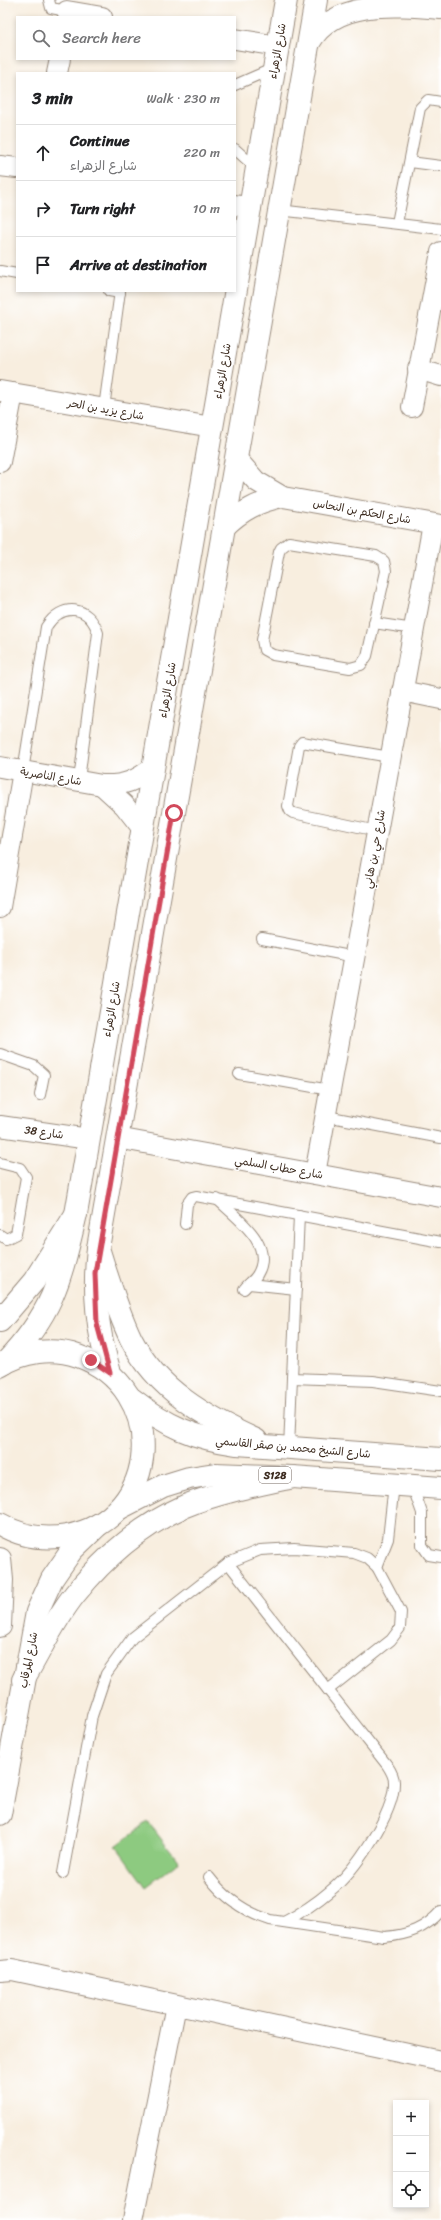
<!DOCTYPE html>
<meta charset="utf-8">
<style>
body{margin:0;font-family:Sriracha,"Playpen Sans Arabic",sans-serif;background:#f2f2f2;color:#202124}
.controls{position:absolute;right:12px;bottom:12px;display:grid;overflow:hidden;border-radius:0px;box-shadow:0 2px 6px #0003}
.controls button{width:36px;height:36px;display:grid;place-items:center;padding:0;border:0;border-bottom:1px solid #e0e0e0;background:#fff;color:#202124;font:20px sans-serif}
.stop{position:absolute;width:12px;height:12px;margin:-9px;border:3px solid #d1495b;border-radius:50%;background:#fff}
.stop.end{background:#d1495b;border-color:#fff;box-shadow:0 1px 4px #0008}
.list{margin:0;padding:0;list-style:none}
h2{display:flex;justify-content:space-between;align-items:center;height:52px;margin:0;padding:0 16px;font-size:17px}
h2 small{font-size:13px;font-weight:400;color:#757577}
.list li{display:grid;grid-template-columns:26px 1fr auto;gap:12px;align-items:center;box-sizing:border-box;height:56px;padding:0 16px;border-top:1px solid #e0e0e0}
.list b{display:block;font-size:15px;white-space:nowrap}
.list p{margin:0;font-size:13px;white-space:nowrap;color:#757577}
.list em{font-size:13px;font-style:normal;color:#757577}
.icon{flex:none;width:22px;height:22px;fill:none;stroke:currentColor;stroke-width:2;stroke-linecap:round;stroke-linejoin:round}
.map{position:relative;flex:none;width:441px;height:2220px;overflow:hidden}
.search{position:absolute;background:#fff;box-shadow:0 2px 6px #0003;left:16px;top:16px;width:220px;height:44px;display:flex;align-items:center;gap:10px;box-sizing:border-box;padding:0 14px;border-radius:0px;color:#757577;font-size:15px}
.panel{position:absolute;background:#fff;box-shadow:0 2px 6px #0003;left:16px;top:72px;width:220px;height:220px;border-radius:0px}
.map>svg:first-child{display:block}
</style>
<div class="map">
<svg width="441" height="2220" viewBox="0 0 441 2220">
<rect width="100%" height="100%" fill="#fff"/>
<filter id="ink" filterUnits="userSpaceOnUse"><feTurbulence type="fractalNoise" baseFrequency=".025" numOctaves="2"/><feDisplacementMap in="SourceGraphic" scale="8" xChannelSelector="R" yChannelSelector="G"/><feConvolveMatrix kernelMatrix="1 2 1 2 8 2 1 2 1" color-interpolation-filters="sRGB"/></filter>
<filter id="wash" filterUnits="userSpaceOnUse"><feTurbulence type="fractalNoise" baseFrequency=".012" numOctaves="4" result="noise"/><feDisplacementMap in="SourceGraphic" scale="16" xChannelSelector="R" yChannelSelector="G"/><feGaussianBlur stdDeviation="0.9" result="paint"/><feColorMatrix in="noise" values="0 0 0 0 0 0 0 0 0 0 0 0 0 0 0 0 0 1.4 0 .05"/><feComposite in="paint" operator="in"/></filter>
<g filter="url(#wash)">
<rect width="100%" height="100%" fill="#f8eedf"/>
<polygon fill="#8dca80" stroke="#647a4f" points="148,1822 179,1862 146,1887 116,1846"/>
</g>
<g filter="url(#ink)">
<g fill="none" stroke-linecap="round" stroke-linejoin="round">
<defs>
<g id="service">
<polyline points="49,0 51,8 67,11"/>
<polyline points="235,85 274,68"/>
<polyline points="235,149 257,169"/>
<polyline points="410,162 441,166"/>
<polyline points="279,210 441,229"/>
<polyline points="397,223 420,108 428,100 441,102"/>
<polyline points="0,271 17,274"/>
<polyline points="109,291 120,293"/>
<polyline points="104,408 120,291"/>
<polygon points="289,542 376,556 384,561 386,571 367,656 361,665 350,668 273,655 264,650 262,640 279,552 281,548"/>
<polyline points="374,623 414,629"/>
<path d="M23 771 46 627C62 602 89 605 98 633L79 780"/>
<polyline points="377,831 293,813 290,811 288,806 299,746 302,742 390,757"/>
<polyline points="262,939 355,957"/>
<polyline points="0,1054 34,1066 44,1075 40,1095"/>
<polyline points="239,1074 330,1090"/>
<polyline points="326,1116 441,1138"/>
<polyline points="0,1163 20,1168 26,1177 16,1234 6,1239 0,1235"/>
<path d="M217 1199C236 1218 276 1244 257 1275 254 1280 248 1284 244 1289"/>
<polyline points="185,1224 187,1204 192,1197 196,1196 441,1242"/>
<polyline points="249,1284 296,1289"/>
<polyline points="292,1378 373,1381 441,1391"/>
<polyline points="289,1448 299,1215"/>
<polyline points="412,1485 422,1513 422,1545 429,1555 441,1557"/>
<path d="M228 1563 387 1765C391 1771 394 1776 394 1782 395 1813 354 1872 330 1891 316 1903 301 1913 284 1922"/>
<polyline points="377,1567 388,1539 394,1484"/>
<polyline points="63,1873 92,1716 106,1674 132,1638 228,1563 260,1550 294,1548 354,1553 367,1558 377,1567 401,1612 400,1628 391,1640 328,1690"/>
<path d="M209 1877C225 1898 244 1912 270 1920L384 1937C408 1935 425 1929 441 1911"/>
</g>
<g id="minor">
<polyline points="67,11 102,17"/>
<polyline points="235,39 278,46"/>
<path d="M310 43C334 0 393 5 441 9"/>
<polyline points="57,73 60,59"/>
<polyline points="0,166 17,168"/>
<polyline points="235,205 251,208"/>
<polyline points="418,369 441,376"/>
<polyline points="0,391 212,427"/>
<polyline points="412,407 441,252"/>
<polyline points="236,458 256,481 283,497 441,525"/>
<polyline points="0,462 13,393"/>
<path d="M224 528C241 511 258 502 283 497"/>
<polyline points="402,691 441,699"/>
<path d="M0 767 102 785C123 786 137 781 153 767"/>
<polyline points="102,785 124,805 142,828"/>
<polyline points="0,907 23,771"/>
<polyline points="0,1126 89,1139"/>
<polyline points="117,1138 441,1197"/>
<polyline points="315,1174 433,524"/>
<polyline points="0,1971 12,1970 441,2061"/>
<polyline points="133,2220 176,2005"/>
</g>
<g id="secondary">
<path d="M5 1363C54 1312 60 1280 76 1214L286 0"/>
<path d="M110 1373C97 1330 93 1292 98 1248L316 0"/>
<polyline points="0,1559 2,1580 0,1626"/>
<polyline points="0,1814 37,1612 52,1579 72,1550 98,1525"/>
</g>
<g id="primary">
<path d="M98 1248C108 1279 117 1310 131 1339 157 1390 207 1418 256 1440"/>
<polyline points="0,1321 34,1281 76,1214"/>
<path d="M0 1366C22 1351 53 1347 78 1356 169 1388 163 1518 67 1536 43 1540 20 1536 0 1524"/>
<path d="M132 1399C167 1426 193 1438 237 1444L441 1459"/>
<polyline points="120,1508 163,1486 189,1478 215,1474 293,1477 441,1488"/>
<path d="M23 1680C40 1652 54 1620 75 1594 104 1558 142 1525 185 1506 220 1492 257 1485 293 1477"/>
</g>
</defs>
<use href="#service" stroke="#9a8c7e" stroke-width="12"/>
<use href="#minor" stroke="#9a8c7e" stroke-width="22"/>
<use href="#secondary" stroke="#9a8c7e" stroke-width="24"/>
<use href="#primary" stroke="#9a8c7e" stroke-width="24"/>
<use href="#service" stroke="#fff" stroke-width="10"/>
<use href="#minor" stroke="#fff" stroke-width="20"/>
<use href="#secondary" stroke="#fff" stroke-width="22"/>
<use href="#primary" stroke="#fff" stroke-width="22"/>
</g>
</g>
<g fill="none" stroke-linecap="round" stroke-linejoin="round" filter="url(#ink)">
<polyline stroke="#d1495b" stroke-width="5" points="91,1360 110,1373 97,1324 95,1273 174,813"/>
</g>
<g text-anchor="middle" stroke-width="3" stroke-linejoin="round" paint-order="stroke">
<rect fill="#fff" stroke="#766a62" stroke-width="1" x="259" y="1467" width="32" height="16" rx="3"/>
<g font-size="10" font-weight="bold" fill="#3b2a1e">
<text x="275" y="1479">S128</text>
</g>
<g font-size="11" fill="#3b2a1e" stroke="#fff">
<text transform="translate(277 51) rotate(-80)" y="4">شارع الزهراء</text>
<text transform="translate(222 371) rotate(-80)" y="4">شارع الزهراء</text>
<text transform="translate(106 409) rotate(10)" y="4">شارع يزيد بن الحر</text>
<text transform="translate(362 511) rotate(10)" y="4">شارع الحكم بن النحاس</text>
<text transform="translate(167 690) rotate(-80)" y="4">شارع الزهراء</text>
<text transform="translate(51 776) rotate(10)" y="4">شارع الناصرية</text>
<text transform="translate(374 849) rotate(-80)" y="4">شارع حي بن هاني</text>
<text transform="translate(111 1009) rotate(-80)" y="4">شارع الزهراء</text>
<text transform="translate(44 1132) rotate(8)" y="4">شارع 38</text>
<text transform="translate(279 1167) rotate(10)" y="4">شارع حطاب السلمي</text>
<text transform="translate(293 1447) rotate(5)" y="4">شارع الشيخ محمد بن صقر القاسمي</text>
<text transform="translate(28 1660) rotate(-79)" y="4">شارع المرقاب</text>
</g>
</g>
</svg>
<div class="controls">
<button>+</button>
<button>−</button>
<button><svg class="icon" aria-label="locate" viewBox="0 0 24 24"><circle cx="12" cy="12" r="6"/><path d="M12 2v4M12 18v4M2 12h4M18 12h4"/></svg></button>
</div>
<div class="stop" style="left:174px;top:813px"></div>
<div class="stop end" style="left:91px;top:1360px"></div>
<div class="search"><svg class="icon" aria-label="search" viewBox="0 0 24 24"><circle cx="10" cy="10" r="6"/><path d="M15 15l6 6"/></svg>Search here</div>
<section class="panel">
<h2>3 min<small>Walk · 230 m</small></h2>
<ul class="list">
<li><svg class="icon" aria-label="ahead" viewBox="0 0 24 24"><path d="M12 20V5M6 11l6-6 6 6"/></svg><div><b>Continue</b><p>شارع الزهراء</p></div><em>220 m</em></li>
<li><svg class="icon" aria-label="right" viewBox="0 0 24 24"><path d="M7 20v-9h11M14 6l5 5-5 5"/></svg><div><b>Turn right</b></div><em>10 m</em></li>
<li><svg class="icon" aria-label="arrive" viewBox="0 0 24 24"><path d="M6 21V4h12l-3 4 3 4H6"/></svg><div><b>Arrive at destination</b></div></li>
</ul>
</section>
</div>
